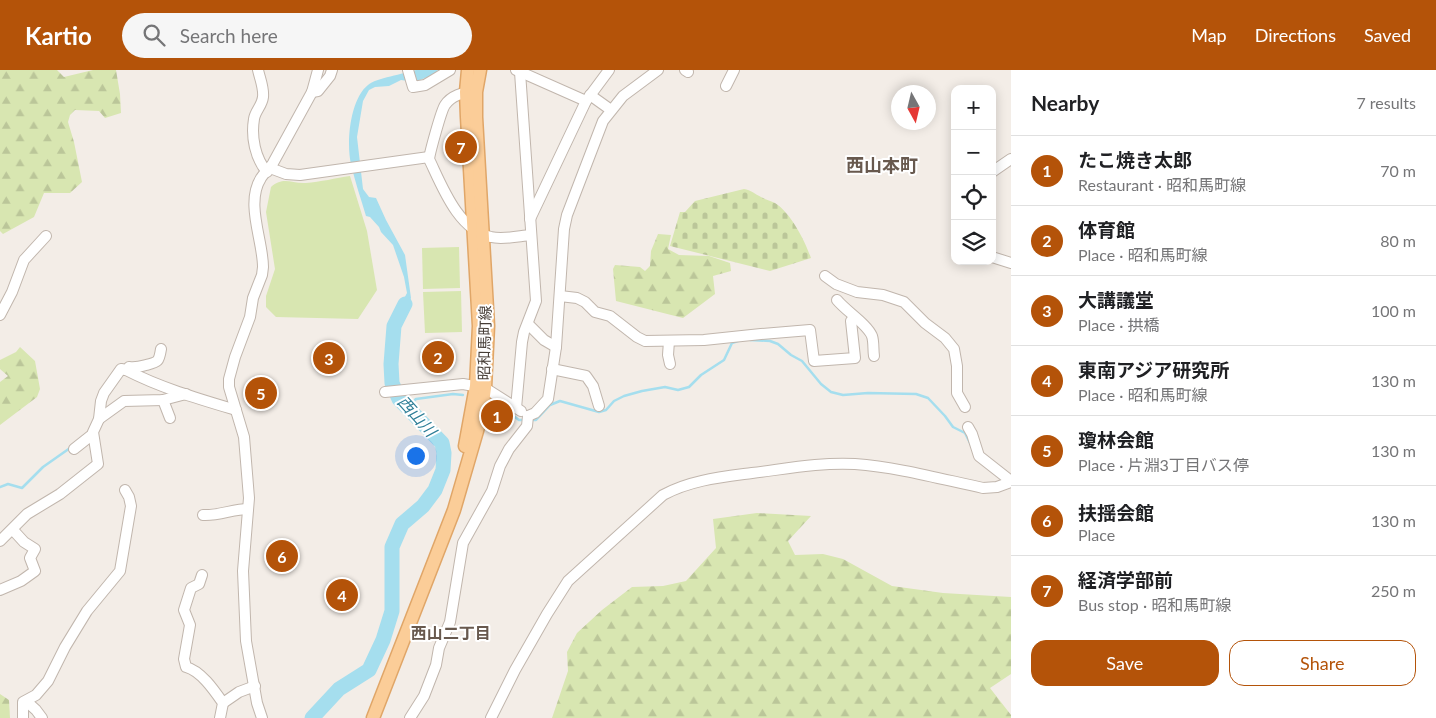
<!DOCTYPE html>
<meta charset="utf-8">
<style>
body{margin:0;font-family:Lato,"Noto Sans JP",sans-serif;background:#f6f6f6;color:#202124}
.controls{position:absolute;right:15px;top:15px;display:grid;overflow:hidden;border-radius:10px;box-shadow:0 2px 12px #0003}
.controls button{width:45px;height:45px;display:grid;place-items:center;padding:0;border:0;border-bottom:1px solid #e0e0e0;background:#fff;color:#202124;font:25px sans-serif}
.compass{position:absolute;left:891px;top:15px;width:45px;height:45px;border-radius:50%;background:#fff;box-shadow:0 2px 12px #0003;rotate:172deg}
.you{position:absolute;left:415px;top:385px;width:18px;height:18px;margin:-12px;border:4px solid #fff;border-radius:50%;background:#1a73e8;box-shadow:0 0 0 8px #1a73e833}
.badge{display:grid;place-items:center;width:32px;height:32px;border-radius:50%;background:#b45309;color:#fff;font-size:16px;font-weight:700}
.pin{position:absolute;translate:-50% -50%;border:2px solid #fff;box-shadow:0 1px 5px #0006}
.list{margin:0;padding:0;list-style:none}
h2{display:flex;justify-content:space-between;align-items:center;height:65px;margin:0;padding:0 20px;font-size:21px}
h2 small{font-size:16px;font-weight:400;color:#757577}
.list li{display:grid;grid-template-columns:32px 1fr auto;gap:15px;align-items:center;box-sizing:border-box;height:70px;padding:0 20px;border-top:1px solid #e0e0e0}
.list b{display:block;font-size:19px;white-space:nowrap}
.list p{margin:0;font-size:16px;white-space:nowrap;color:#757577}
.list em{font-size:16px;font-style:normal;color:#757577}
.actions{display:flex;gap:10px;padding:15px 20px}
.actions a{flex:1;padding:11px 0;border:1px solid #b45309;border-radius:15px;text-align:center;font-size:18px;color:#b45309}
.actions .main{background:#b45309;color:#fff}
.icon{flex:none;width:28px;height:28px;fill:none;stroke:currentColor;stroke-width:2;stroke-linecap:round;stroke-linejoin:round}
.map{position:relative;flex:none;width:1011px;height:648px;overflow:hidden}
header{display:flex;align-items:center;gap:30px;box-sizing:border-box;height:70px;padding:0 25px;background:#b45309;color:#fff}
header strong{font-size:24px}
nav{display:flex;gap:28px;margin-inline-start:auto;font-size:18px}
.search{width:350px;height:45px;background:#f6f6f6;display:flex;align-items:center;gap:12px;box-sizing:border-box;padding:0 18px;border-radius:28px;color:#757577;font-size:19px}
main{display:flex}
aside{flex:1;background:#fff}
.map>svg:first-child{display:block}
</style>
<header>
<strong>Kartio</strong>
<div class="search"><svg class="icon" aria-label="search" viewBox="0 0 24 24"><circle cx="10" cy="10" r="6"/><path d="M15 15l6 6"/></svg>Search here</div>
<nav><a>Map</a><a>Directions</a><a>Saved</a></nav>
</header>
<main>
<div class="map">
<svg width="1011" height="648" viewBox="0 0 1011 648">
<defs>
<pattern id="forest-firs" width="22" height="20" patternUnits="userSpaceOnUse" patternTransform="scale(1.25)"><rect width="22" height="20" fill="#d8e6b1"/><path d="M5 1l3.5 6h-7zM16 11l3.5 6h-7z" fill="#bbc699"/></pattern>
<pattern id="cemetery-stones" width="16" height="16" patternUnits="userSpaceOnUse" patternTransform="scale(1.25)"><rect width="16" height="16" fill="#d8e6b1"/><path d="M2 7V4a2 2 0 0 1 4 0v3zM10 15v-3a2 2 0 0 1 4 0v3z" fill="#bbc699"/></pattern>
</defs>
<rect width="100%" height="100%" fill="#f3ede7"/>
<g fill="url(#forest-firs)">
<polygon points="0,0 57,0 64,7 93,0 116,0 120,24 121,43 105,48 99,41 75,40 70,45 68,52 74,72 82,112 70,123 44,123 34,147 3,164 0,161"/>
<polygon points="658,164 671,165 668,179 679,185 709,186 730,193 731,201 713,206 715,224 683,248 616,231 613,199 615,195 640,197 645,201 650,196 651,181"/>
<polygon points="20,277 35,291 40,319 37,327 0,355 0,312 8,306 0,299 0,290 16,282"/>
<polygon points="757,443 811,446 788,471 795,485 823,484 843,489 892,516 943,523 1011,527 1011,604 990,618 1011,645 1011,648 552,648 568,601 567,582 577,563 602,540 632,517 663,516 686,511 716,478 713,449"/>
<polygon points="0,624 9,630 10,648 0,648"/>
</g>
<path fill="url(#cemetery-stones)" d="M744 119C751 120 755 124 761 127 766 130 771 131 775 133 791 143 805 171 811 188L770 201 670 176 680 142H685L695 131Z"/>
<g fill="#d8e6b1">
<path d="M350 106 367 161 377 220 358 249 276 247 266 237V226L275 199 266 142 271 117C284 106 291 114 306 113 320 112 336 108 350 106Z"/>
<polygon points="459,177 460,218 423,219 422,178"/>
<polygon points="461,221 462,262 425,263 423,222"/>
</g>
<path fill="#a5deee" d="M416 0H438L435 4 415 12 401 10 389 16 375 17 369 20 363 31 357 67 363 119 369 127 376 128 386 150 405 185 411 228 400 252 392 251 407 223 404 207 393 175 381 162 379 157 370 147 366 146C361 129 355 112 351 94 346 73 350 29 368 15 376 8 404 4 416 0Z"/>
<g fill="none" stroke-linecap="round" stroke-linejoin="round">
<g stroke="#a5deee" stroke-width="2.5">
<polyline points="750,270 770,271 778,274 791,285 802,291 821,314 831,322 843,325 868,323 916,324 928,328 945,346 953,357 965,363 971,375"/>
<polyline points="492,330 519,350 526,350"/>
<polyline points="407,338 416,329 453,324 463,325"/>
<polyline points="531,350 536,350 550,335 560,331 599,342 606,340 614,331 624,326 642,321 665,317 678,320 689,317 701,305 724,290 732,273 738,271"/>
<polyline points="0,417 8,414 22,418 43,397 70,378"/>
</g>
<polyline stroke="#a5deee" stroke-width="15" points="312,648 339,619 369,600 383,570 392,541 392,477 402,454 423,436 435,420 443,400 444,383 442,373 399,329 392,313 391,294 394,256 405,234"/>
<defs>
<g id="minor">
<path d="M258 0C260 9 264 18 263 27 262 36 255 41 254 49 251 67 255 88 267 102"/>
<polyline points="408,0 413,17 425,15 450,0"/>
<polyline points="516,0 586,31"/>
<polyline points="685,0 688,2"/>
<polyline points="726,16 734,0"/>
<polyline points="312,22 318,21 330,6 332,0"/>
<path d="M473 22C463 22 451 26 445 35 441 41 430 82 429 89 442 116 458 160 491 167 503 170 519 166 531 165"/>
<polyline points="590,25 611,40"/>
<polyline points="270,98 286,104 300,105 429,87"/>
<polyline points="992,102 1011,89"/>
<polyline points="530,149 586,31 609,0"/>
<polyline points="992,187 1011,193"/>
<polyline points="825,206 836,214 857,222 883,225 904,232 925,253 945,268 954,279 957,296 957,323 965,337"/>
<polyline points="560,226 577,228 585,232 595,242 610,246 637,267 645,271 704,270 761,264 810,260 814,291 855,288 851,251"/>
<path d="M837 230C846 241 867 254 872 266 874 272 873 280 874 286"/>
<polyline points="0,245 12,222 24,190 46,166"/>
<polyline points="528,254 544,270 556,277"/>
<polyline points="669,271 668,285 670,294"/>
<polyline points="552,299 586,306 593,316 599,336"/>
<path d="M126 300C161 318 199 329 236 340"/>
<polyline points="385,322 463,314 485,318 521,341"/>
<polyline points="163,330 170,348"/>
<polyline points="516,338 522,272 524,262 536,231 520,2"/>
<polyline points="528,346 535,343 548,329 556,277 564,159 567,145 603,51 623,26 658,0"/>
<polyline points="99,349 124,331 163,330 186,324"/>
<polyline points="968,357 972,364 979,386 1011,411"/>
<polyline points="74,379 93,364"/>
<path d="M203 445C219 446 233 439 248 439"/>
<path d="M0 471 27 444 60 424 98 394 93 362 99 349 101 331 104 323 121 299 126 300 129 297C136 298 139 297 146 295 158 292 159 292 161 279"/>
<path d="M202 505 199 514 191 518 184 540 190 555 184 589 186 597C201 601 214 620 223 633L220 648"/>
<polyline points="0,520 21,511 35,501 30,488 35,479 24,472 13,460"/>
<polyline points="26,631 36,640 42,648"/>
<polyline points="223,633 239,622 255,616"/>
<polyline points="23,648 23,632 36,625 48,611 65,577 87,541 120,501 131,436 129,427 125,420"/>
<path d="M262 648 257 633 246 571 243 501 249 428 244 367 229 317V309L235 287 250 247 253 228 262 205 263 197C263 170 245 133 261 108 264 103 270 98 273 93L312 22 318 0"/>
<polyline points="410,648 424,626 436,595 439,578 450,552 463,473 492,421 500,396 509,379 527,356 528,346"/>
<path d="M491 648 515 600 547 544 568 511 663 425C690 410 722 407 752 403 785 399 821 392 855 394 897 397 941 409 983 418L997 417 1011 412"/>
</g>
<g id="major">
<polyline points="465,376 476,316 479,256 467,47 466,22 468,0"/>
<polyline points="373,648 454,440 477,361 482,340 485,318 488,256 476,47 476,22 480,0"/>
</g>
</defs>
<use href="#minor" stroke="#c1b6ad" stroke-width="12"/>
<use href="#major" stroke="#e0a668" stroke-width="15"/>
<use href="#minor" stroke="#fff" stroke-width="10"/>
<use href="#major" stroke="#fbcd98" stroke-width="12"/>
</g>
<g text-anchor="middle" stroke-width="4" stroke-linejoin="round" paint-order="stroke">
<g font-size="15" fill="#463d36" stroke="#fff">
<text transform="translate(485 273) rotate(-89)" y="5">昭和馬町線</text>
</g>
<g font-size="16" font-style="italic" fill="#2d7e97" stroke="#fff">
<text transform="translate(417 346) rotate(48)" y="6">西山川</text>
</g>
<g font-size="16" font-weight="bold" fill="#68594e" stroke="#fff">
<text x="451" y="569">西山二丁目</text>
</g>
<g font-size="18" font-weight="bold" fill="#68594e" stroke="#fff">
<text x="882" y="102">西山本町</text>
</g>
</g>
</svg>
<div class="controls">
<button>+</button>
<button>−</button>
<button><svg class="icon" aria-label="locate" viewBox="0 0 24 24"><circle cx="12" cy="12" r="6"/><path d="M12 2v4M12 18v4M2 12h4M18 12h4"/></svg></button>
<button><svg class="icon" aria-label="layers" viewBox="0 0 24 24"><path d="M12 4l9 5-9 5-9-5zM3 14l9 5 9-5"/></svg></button>
</div>
<svg class="compass" viewBox="-18 -18 36 36"><path d="M0-13l5 13h-10z" fill="#e53935"/><path d="M0 13l5-13h-10z" fill="#757577"/></svg>
<div class="you"></div>
<div class="pin badge" style="left:497px;top:346px">1</div>
<div class="pin badge" style="left:438px;top:287px">2</div>
<div class="pin badge" style="left:329px;top:288px">3</div>
<div class="pin badge" style="left:342px;top:525px">4</div>
<div class="pin badge" style="left:261px;top:323px">5</div>
<div class="pin badge" style="left:282px;top:486px">6</div>
<div class="pin badge" style="left:461px;top:77px">7</div>
</div>
<aside>
<h2>Nearby<small>7 results</small></h2>
<ul class="list">
<li><span class="badge">1</span><div><b>たこ焼き太郎</b><p>Restaurant · 昭和馬町線</p></div><em>70 m</em></li>
<li><span class="badge">2</span><div><b>体育館</b><p>Place · 昭和馬町線</p></div><em>80 m</em></li>
<li><span class="badge">3</span><div><b>大講議堂</b><p>Place · 拱橋</p></div><em>100 m</em></li>
<li><span class="badge">4</span><div><b>東南アジア研究所</b><p>Place · 昭和馬町線</p></div><em>130 m</em></li>
<li><span class="badge">5</span><div><b>瓊林会館</b><p>Place · 片淵3丁目バス停</p></div><em>130 m</em></li>
<li><span class="badge">6</span><div><b>扶揺会館</b><p>Place</p></div><em>130 m</em></li>
<li><span class="badge">7</span><div><b>経済学部前</b><p>Bus stop · 昭和馬町線</p></div><em>250 m</em></li>
</ul>
<div class="actions"><a class="main">Save</a><a>Share</a></div>
</aside>
</main>
